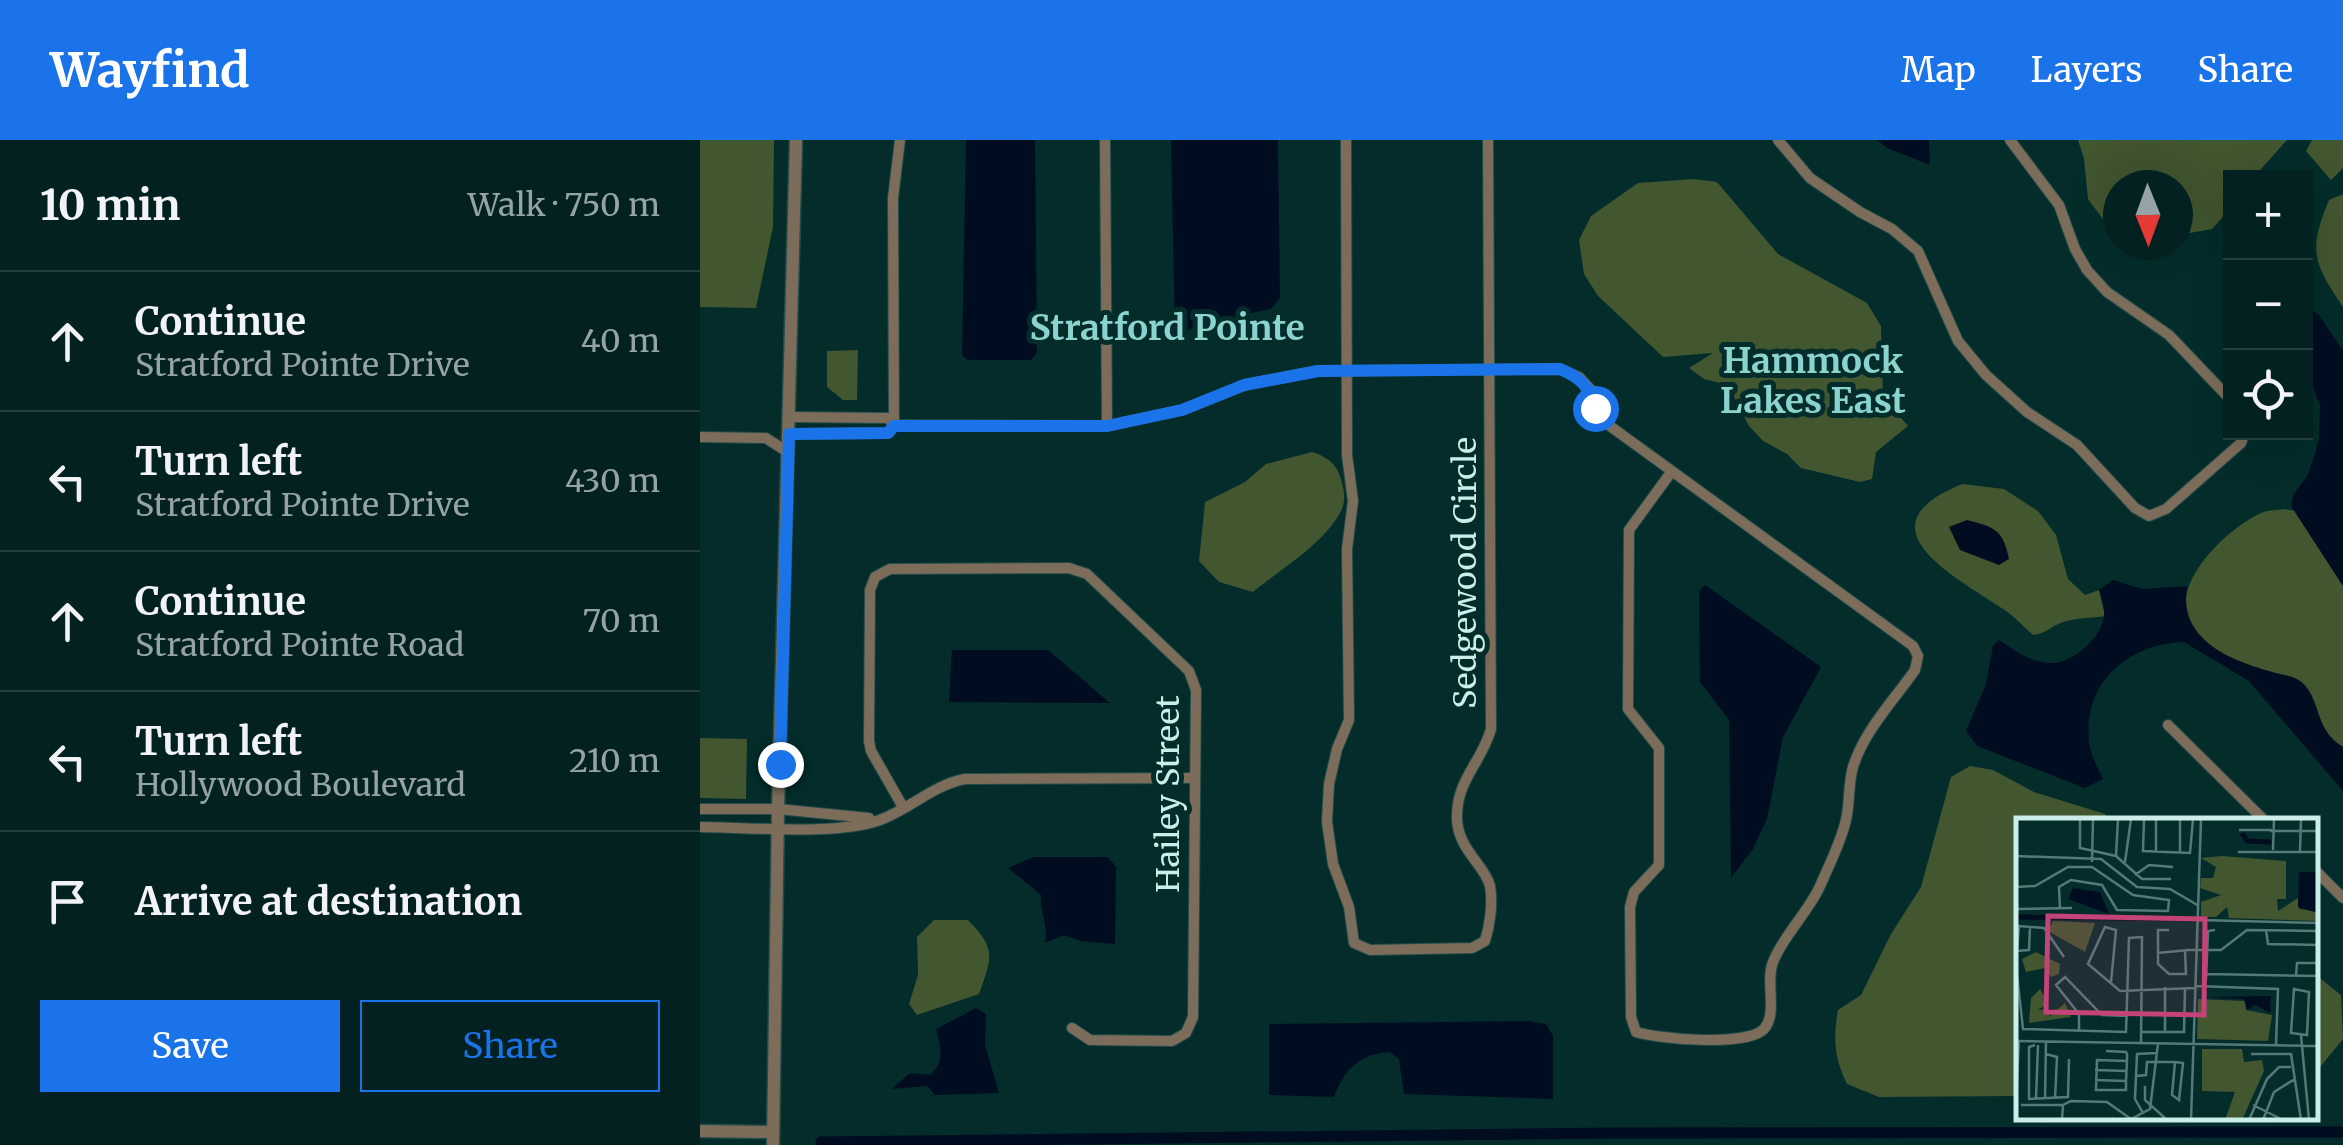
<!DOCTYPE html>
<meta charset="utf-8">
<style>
body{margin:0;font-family:Merriweather,serif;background:#0c2929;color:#f1f3f6}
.controls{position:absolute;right:30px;top:30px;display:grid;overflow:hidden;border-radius:0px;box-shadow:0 10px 40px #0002}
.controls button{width:90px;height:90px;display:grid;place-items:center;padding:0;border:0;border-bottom:2px solid #233e3e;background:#022120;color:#f1f3f6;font:50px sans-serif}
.compass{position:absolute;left:1403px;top:30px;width:90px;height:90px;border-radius:50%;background:#022120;box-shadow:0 10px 40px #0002;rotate:179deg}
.stop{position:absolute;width:30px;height:30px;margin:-22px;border:8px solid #1a73e8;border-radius:50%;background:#fff}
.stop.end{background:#1a73e8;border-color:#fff;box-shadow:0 2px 10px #0008}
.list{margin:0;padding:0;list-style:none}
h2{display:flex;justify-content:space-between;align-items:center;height:130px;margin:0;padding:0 40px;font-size:42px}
h2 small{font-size:32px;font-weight:400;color:#96a3a5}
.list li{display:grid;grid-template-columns:65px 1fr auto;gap:30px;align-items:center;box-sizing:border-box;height:140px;padding:0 40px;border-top:2px solid #233e3e}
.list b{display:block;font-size:38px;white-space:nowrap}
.list p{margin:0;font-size:32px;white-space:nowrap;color:#96a3a5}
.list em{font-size:32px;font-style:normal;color:#96a3a5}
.actions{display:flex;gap:20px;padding:30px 40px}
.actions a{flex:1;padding:22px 0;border:2px solid #1a73e8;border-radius:0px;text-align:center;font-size:35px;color:#1a73e8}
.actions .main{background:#1a73e8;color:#fff}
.icon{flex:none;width:55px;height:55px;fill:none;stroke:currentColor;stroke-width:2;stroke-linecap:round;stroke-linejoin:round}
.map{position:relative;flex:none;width:1643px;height:1005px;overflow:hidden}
header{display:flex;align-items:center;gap:60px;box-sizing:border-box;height:140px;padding:0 50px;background:#1a73e8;color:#fff}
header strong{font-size:48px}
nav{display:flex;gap:55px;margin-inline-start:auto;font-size:35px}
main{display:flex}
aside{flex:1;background:#022120}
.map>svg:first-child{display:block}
</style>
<header>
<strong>Wayfind</strong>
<nav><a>Map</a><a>Layers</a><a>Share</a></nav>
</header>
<main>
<aside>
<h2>10 min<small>Walk · 750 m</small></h2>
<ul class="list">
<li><svg class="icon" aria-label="ahead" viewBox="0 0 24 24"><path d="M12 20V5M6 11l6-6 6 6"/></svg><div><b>Continue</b><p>Stratford Pointe Drive</p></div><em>40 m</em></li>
<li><svg class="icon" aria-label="left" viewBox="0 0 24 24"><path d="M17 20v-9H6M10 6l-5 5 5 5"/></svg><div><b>Turn left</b><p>Stratford Pointe Drive</p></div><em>430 m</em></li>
<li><svg class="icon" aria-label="ahead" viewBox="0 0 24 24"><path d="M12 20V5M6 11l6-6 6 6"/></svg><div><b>Continue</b><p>Stratford Pointe Road</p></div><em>70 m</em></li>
<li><svg class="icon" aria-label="left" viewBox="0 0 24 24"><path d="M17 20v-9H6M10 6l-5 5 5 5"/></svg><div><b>Turn left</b><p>Hollywood Boulevard</p></div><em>210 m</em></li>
<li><svg class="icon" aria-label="arrive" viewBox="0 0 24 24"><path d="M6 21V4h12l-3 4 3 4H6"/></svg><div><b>Arrive at destination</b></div></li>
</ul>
<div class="actions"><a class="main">Save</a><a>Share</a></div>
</aside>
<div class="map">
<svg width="1643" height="1005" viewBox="0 0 1643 1005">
<rect width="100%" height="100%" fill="#032c2b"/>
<g fill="#425630">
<polygon points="0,0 74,0 73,87 56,168 0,167"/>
<polygon points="1378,0 1587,0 1554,37 1530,38 1530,69 1512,89 1478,95 1478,45 1418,45 1418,92 1411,90 1388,59 1384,19"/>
<polygon points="1612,0 1643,0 1643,28 1631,40 1606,11"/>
<polygon points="994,39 1017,42 1078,114 1167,163 1181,186 1183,257 1208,286 1176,312 1172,339 1160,342 1101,328 1087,314 1063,301 1049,286 1028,245 1004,239 989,228 1013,213 963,217 898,156 884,134 879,100 891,76 938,43"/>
<path d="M1643 54V167C1613 123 1608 110 1629 60Z"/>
<polygon points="158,210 157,260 143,260 127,247 127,211"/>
<path d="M612 312C625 316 635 322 640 336 644 348 647 361 640 373 622 405 581 429 553 452L519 442 499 421 505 362 545 342 566 324Z"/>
<path d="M1262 344 1304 349 1338 371 1356 395 1368 439 1385 455 1399 450 1405 476C1391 478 1376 478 1363 482 1351 486 1346 494 1333 495 1323 486 1314 476 1303 469 1256 437 1156 387 1262 344Z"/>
<path d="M1584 369 1595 371 1643 446V607C1614 589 1622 564 1604 544 1596 536 1586 536 1576 533 1544 526 1509 512 1492 485 1466 445 1528 388 1561 373 1568 370 1577 370 1584 369Z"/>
<polygon points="0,598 47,599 46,659 0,658"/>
<path d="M1270 626 1293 630 1334 652 1405 674 1410 680H1318V956L1179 957 1147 944C1134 918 1133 898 1138 870L1161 855 1191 794 1221 747 1251 637Z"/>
<path d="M234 780H268C297 809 292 818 279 854L217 875 209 864 218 835 217 797Z"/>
<polygon points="1616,835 1641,855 1643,899 1616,932"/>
</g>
<g fill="#000d21">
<polygon points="266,0 335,0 337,212 331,220 267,220 262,215"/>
<polygon points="471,0 578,0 580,158 571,169 518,180 475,194"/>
<polygon points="1177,0 1229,0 1230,25 1187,8"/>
<polygon points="1606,167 1619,175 1643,211 1643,446 1591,366 1593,355 1608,335 1619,300 1620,265 1606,230"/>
<path d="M1267 380C1295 387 1303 390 1309 419L1299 425 1260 410 1249 387Z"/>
<path d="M1413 440 1442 449 1487 446C1478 501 1530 520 1575 533 1585 536 1595 535 1603 544 1622 563 1614 589 1643 607V651L1549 541 1484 502C1427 504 1383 543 1389 602 1390 615 1398 628 1403 639L1385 648 1277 606 1266 591 1286 544 1293 506 1299 500C1314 510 1330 522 1349 523 1371 525 1404 497 1404 474 1405 467 1401 457 1399 450Z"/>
<polygon points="1005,445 1121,527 1083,597 1067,679 1053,709 1031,738 1029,580 1000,542 999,451"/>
<polygon points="252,510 348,510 410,563 249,562"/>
<path d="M334 717H408L416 727 415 804 380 801 364 795 345 803C349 784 339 773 341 755L308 728Z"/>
<path d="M276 868 286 874 285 905 299 953 235 955 227 946 192 949 210 933 230 935C246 921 240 907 236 889Z"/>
<path d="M828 881 846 884 853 896V959L704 954 699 919 690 912C660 914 645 928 634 957L569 955V884Z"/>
</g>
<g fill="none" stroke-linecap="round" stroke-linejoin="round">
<polyline stroke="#000d21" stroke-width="11" points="121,1002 911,993 1643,992"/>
<defs>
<g id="minor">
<polyline points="405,0 407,286"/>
<path d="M646 0 647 315 653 361 647 409 649 580 637 609 629 644 627 682 633 724 649 767 654 803 670 810 772 808 785 801C790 785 793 763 790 746 785 725 756 708 757 676 757 639 782 622 791 589L788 0"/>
<polyline points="1078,0 1110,38 1160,72 1192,89 1218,111 1258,201 1286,235 1327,272 1377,305 1435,368 1449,376 1466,369 1541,303 1545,292"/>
<polyline points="1310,0 1359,65 1375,109 1387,130 1407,152 1469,195 1530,259"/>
<polyline points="90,277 188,278 194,285"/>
<path d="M194 285 407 286 482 270 545 245 618 231 860 229 879 237 890 249 903 281 1213 506 1218 516 1215 530C1194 560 1164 591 1153 627 1148 644 1150 663 1146 680 1141 702 1130 723 1121 744 1109 772 1084 794 1073 822 1065 842 1078 874 1064 889 1047 907 959 899 936 892L931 877 930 767 934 752 959 725V608L928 569 929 390 972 331"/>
<polyline points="194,285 193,58 200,0"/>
<polyline points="89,294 188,293 194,285"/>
<polyline points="0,297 66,298 89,313"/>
<polyline points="1468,585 1564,680"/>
<polyline points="203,667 171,611 169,601 170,450 175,437 190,429 369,428 387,434 489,531 496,550 493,877 486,893 472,901 390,900 372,888"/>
<polyline points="0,669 78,669 169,678"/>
<path d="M0 687C50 687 135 696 180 680 210 669 233 645 265 639L494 638"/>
<polyline points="1616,731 1643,758"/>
</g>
<g id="tertiary">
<polyline points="0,991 73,992"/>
<polyline points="73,1005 78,669 96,0"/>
</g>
</defs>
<use href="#minor" stroke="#234b4a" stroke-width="12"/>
<use href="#tertiary" stroke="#234b4a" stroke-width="15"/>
<use href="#minor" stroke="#7c6d5b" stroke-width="10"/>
<use href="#tertiary" stroke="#7c6d5b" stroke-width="12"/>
</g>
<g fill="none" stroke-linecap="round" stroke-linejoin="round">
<path stroke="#1a73e8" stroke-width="12" d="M80 624 89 294 188 293 194 286H407L482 270 544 245 618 231 860 229C881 238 888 245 895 268"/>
</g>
<g text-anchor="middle" stroke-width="10" stroke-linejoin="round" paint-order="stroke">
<g font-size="32" fill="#cbeeeb" stroke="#032c2b">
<text transform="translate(765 433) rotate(-90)" y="11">Sedgewood Circle</text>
<text transform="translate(468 654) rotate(-90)" y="11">Hailey Street</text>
</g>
<g font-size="35" font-weight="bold" fill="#8ad3ce" stroke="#032c2b">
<text x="467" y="200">Stratford Pointe</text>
<text x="1113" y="233">Hammock<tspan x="1113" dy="40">Lakes East</tspan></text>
</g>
</g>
<g transform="translate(1316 678)">
<rect width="302" height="302" fill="#032c2b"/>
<path d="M206 38 270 43V81H261L262 93 282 80 283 91 300 93 302 103 213 100 211 89 200 99H185V84L205 77 184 70 185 60H197L200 49 185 40ZM37 103 79 105 69 134 32 113ZM20 134 44 146 43 156 35 159 29 150 10 154 6 141ZM24 171 33 186 21 192 31 191 34 198 49 185 55 199 13 205 15 180ZM182 181 229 183 230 192 256 197 252 223 181 221ZM186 231H226L228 244 246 242 248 253 226 302H209L219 274 186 273Z" fill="#425630"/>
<path d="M283 54H302V95L282 89ZM57 70 84 74 93 96 52 81ZM255 178 254 195 239 187 231 192 228 181 190 179Z" fill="#000d21"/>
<path fill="none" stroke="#000d21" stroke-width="5" d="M226 15 231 23 255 24M0 99 178 101"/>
<path fill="none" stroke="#537a78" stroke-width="2.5" d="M64 1V30L100 38 126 61H155M128 1 127 33 174 35 177 1M223 12H256M254 13H303M257 32 258 1M284 33 285 1M140 34V1M164 34V1M222 34H303M0 38 85 41 121 69 154 71 183 88M100 38 102 1M76 44 77 1M109 44 115 1M119 57 133 47 157 49M0 69 19 68 52 49H76L117 77 153 82 152 93 101 92 86 67 55 62 43 69 44 91M0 91 56 90M182 102 303 105M153 112H142V146L153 156H170L169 133M250 112 252 126 303 127M171 132H205L231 112 303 113M0 133 13 132 14 109M141 135 173 132M0 147 3 108 28 110 48 139M0 148 7 211 110 214 113 120 126 119 125 225M190 156 303 158M280 158 281 145H303M190 162 192 113 199 112M95 164 100 112 89 109 72 146 104 173 179 170M180 168 262 171 260 227M278 171 293 174 291 217 275 215ZM63 213V196L40 167 49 159 86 197 112 198M125 214H168L169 171M149 214V169M285 217 293 302M0 223 303 228M19 227 13 229V281L52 279 53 241M90 233 110 234 111 236V243L110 263V272H80L81 242 111 243M30 236 41 239 39 281M235 236H275L285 302M79 252 110 253M120 258 130 257 131 244H159L167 245 163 282 156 277 159 244M79 262 110 263M129 268V282L151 302M0 280 3 223M20 281 22 227M29 281 30 223M5 287H47M237 287 267 302M127 295 119 281 121 236 142 235M46 302 47 287 55 283 91 284 115 301 134 291 142 226M175 302 185 1M233 302 251 261 263 249H275M247 302 258 274 279 261"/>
<path fill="#c44378" fill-opacity="0.15" stroke="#c44378" stroke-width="5" d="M32 98 189 101 188 197 30 194Z"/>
<rect width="302" height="302" fill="none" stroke="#cbeeeb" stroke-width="5"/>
</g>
</svg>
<div class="controls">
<button>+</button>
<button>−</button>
<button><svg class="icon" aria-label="locate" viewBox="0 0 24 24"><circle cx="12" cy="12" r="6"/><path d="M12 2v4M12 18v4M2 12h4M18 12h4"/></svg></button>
</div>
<svg class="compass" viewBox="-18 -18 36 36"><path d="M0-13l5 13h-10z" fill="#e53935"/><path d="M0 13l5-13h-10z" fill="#96a3a5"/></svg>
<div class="stop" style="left:895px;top:268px"></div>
<div class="stop end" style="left:80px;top:624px"></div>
</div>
</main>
